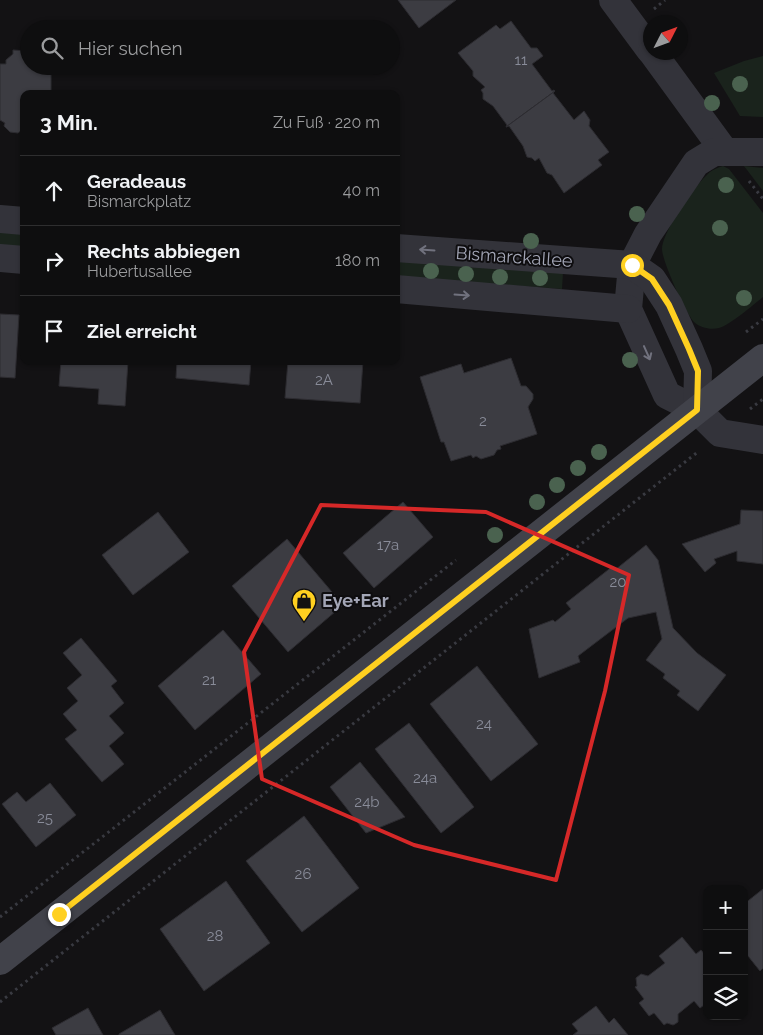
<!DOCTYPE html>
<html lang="de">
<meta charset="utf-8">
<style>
body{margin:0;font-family:Raleway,sans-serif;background:#1c1c1d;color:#f1f3f6}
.controls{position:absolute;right:15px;bottom:15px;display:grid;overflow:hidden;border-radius:10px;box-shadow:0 1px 4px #0004}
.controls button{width:45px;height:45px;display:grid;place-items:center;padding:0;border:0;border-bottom:1px solid #2e2e2f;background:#0e0e0f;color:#f1f3f6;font:25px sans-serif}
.compass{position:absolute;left:643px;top:15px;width:45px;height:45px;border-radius:50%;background:#0e0e0f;box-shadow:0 1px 4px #0004;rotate:48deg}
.stop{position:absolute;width:15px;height:15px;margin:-11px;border:4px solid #ffd020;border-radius:50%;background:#fff}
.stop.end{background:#ffd020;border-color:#fff;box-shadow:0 1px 5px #0008}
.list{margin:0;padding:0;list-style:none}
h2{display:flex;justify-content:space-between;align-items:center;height:65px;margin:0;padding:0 20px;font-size:21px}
h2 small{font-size:16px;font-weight:400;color:#9b9c9e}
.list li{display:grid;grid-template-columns:32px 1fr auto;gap:15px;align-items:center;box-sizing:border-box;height:70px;padding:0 20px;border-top:1px solid #2e2e2f}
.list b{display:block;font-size:19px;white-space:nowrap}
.list p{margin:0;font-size:16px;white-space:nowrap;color:#9b9c9e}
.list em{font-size:16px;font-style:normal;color:#9b9c9e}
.icon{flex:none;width:28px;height:28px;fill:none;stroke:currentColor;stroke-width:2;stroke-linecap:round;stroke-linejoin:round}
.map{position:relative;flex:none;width:763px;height:1035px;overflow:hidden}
.search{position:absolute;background:#0e0e0f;box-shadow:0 1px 4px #0004;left:20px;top:20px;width:380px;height:55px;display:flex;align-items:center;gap:12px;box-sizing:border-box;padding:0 18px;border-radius:28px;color:#9b9c9e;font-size:19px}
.panel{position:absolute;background:#0e0e0f;box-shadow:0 1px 4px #0004;left:20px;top:90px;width:380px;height:275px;border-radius:10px}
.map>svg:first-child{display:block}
</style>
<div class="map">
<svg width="763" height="1035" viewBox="0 0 763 1035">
<rect width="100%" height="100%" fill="#131214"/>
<g fill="#1a231c">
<polygon points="763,56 763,117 740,116 714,73 744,61"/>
<path d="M723 166 729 169 763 213V297C753 305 730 325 719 328 711 330 700 328 694 322 686 314 662 261 662 249 662 233 694 186 707 175 711 170 717 168 723 166Z"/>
<polygon points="744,166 763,168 763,191"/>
<polygon points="0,232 24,234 24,250 0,248"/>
<polygon points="396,261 563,273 562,289 396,277"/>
</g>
<g fill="#3c3c42" stroke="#2d2c31">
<polygon points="398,0 456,0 419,28"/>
<polygon points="511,21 531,48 537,48 543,56 532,64 552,91 554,90 555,91 506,127 507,125 493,106 483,99 483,93 481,90 485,87 473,76 473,71 458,53 496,25 500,29"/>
<polygon points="13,50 27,51 29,66 51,67 51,94 24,94 24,128 18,133 10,132 4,126 5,123 0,120 0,64 6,64 6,60 13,54"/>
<polygon points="217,91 251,94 217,94"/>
<polygon points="555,91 553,93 574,120 584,111 590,120 589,126 609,152 598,160 602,165 564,193 552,175 547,173 539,158 535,161 532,158 527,157 523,146 509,126 506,127"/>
<polygon points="0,314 19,315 15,378 0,377"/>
<polygon points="511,358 521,386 526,386 533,394 533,399 528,407 537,434 500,446 501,449 497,450 494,455 481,459 476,456 473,458 471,455 451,461 444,442 441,442 420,377 461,364 464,373"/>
<polygon points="61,361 128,361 125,406 98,404 99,389 59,386"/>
<polygon points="177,361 251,361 249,385 176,378"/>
<polygon points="288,361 363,361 360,403 285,398"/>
<polygon points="403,502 433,537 374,588 343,553"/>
<polygon points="741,510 763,511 763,564 737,561 737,551 714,559 716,563 705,572 682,544 740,524"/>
<polygon points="158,512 189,552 133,595 102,555"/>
<polygon points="287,539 343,605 288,652 232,586"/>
<polygon points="646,545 658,560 673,628 697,653 726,675 698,711 677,695 680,691 663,678 665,674 646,660 662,639 656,612 628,618 578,656 580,662 539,678 529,629 553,620 555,622 571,609 566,603 613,566 615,570"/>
<polygon points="223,630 261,674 195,730 158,686"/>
<polygon points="81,638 117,681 111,686 124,703 109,716 124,733 109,746 124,764 102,782 65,739 77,730 63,714 78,701 67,688 82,675 63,653"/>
<polygon points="477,666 538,744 491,781 430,704"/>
<polygon points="409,723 474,807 441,833 375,749"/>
<polygon points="360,762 405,817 366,833 330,787"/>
<polygon points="50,783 76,815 36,847 2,804 17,792 26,802"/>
<polygon points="304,816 359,888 302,932 246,861"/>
<polygon points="226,881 270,943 204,991 160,929"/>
<polygon points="763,889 763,968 760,971 744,951 744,904"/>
<polygon points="682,937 696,954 701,950 707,957 707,1003 700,1008 694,1001 678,1014 678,1022 675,1024 673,1025 667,1023 664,1025 654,1013 649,1016 639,1003 644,999 635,987 637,986 636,978 641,974 648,976 665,963 659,956"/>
<polygon points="596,1006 609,1023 614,1018 628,1035 573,1035 578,1031 572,1024"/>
<polygon points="88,1008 103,1035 56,1035 52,1028"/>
<polygon points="160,1010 175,1035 119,1035 119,1034"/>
</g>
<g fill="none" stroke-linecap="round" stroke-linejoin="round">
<g stroke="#393a41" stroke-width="3" stroke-dasharray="2.5 4" stroke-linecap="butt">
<polyline points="654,9 665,0"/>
<polyline points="749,181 763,199"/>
<polyline points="746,332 763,319"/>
<polyline points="750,409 763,399"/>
<polyline points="0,917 456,560"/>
<polyline points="0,1002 699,451"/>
</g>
<g stroke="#33333a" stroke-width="28">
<polyline points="613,0 650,50"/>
<polyline points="652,52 725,152"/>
<polyline points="763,152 714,152 696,163 648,234 632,265 628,309 667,395 697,410 720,433 763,440"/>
<polyline points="0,219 24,221"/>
<polyline points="396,248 632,265 652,279 669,305 689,349 698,371 697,410"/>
<polyline points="0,258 24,260"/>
<polyline points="396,289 628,309"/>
</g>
<polyline stroke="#41424a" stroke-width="28" points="0,961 763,358"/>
</g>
<g fill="#4a624f">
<circle cx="740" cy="84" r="8"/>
<circle cx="712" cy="103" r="8"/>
<circle cx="726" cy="185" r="8"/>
<circle cx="637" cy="214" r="8"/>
<circle cx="720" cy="228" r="8"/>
<circle cx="531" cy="241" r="8"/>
<circle cx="431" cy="271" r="8"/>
<circle cx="466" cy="274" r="8"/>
<circle cx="500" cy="277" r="8"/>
<circle cx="540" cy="278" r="8"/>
<circle cx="744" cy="298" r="8"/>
<circle cx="630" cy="360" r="8"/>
<circle cx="599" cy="452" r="8"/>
<circle cx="578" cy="468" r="8"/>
<circle cx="557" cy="485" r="8"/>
<circle cx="537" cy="502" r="8"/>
<circle cx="495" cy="535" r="8"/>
</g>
<defs><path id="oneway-shaft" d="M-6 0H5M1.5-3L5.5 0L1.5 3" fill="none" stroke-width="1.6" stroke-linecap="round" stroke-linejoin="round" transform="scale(1.25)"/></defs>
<g stroke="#71727e">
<use href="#oneway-shaft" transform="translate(427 250) rotate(-176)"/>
<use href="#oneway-shaft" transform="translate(462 295) rotate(4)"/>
<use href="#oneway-shaft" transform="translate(647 353) rotate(66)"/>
</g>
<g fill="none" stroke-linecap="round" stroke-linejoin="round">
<polyline stroke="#ffd020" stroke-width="6" points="59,914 697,410 698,371 689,349 669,305 652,279 632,265"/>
</g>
<path fill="none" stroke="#d62828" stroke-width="4" stroke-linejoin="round" d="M321 505 486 512 629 575 605 691 556 880 414 845 262 779 244 652Z"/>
<defs>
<symbol id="shop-pin" viewBox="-11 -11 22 30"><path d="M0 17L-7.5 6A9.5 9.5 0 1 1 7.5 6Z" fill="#ffd020" stroke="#0e0d0f"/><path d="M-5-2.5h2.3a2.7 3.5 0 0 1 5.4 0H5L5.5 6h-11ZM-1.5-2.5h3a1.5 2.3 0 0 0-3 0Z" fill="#111"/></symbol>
</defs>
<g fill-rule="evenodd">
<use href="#shop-pin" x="290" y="587" width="28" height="38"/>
</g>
<g text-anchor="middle" stroke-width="4" stroke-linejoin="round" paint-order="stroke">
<g font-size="15" fill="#898c99">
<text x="521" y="65">11</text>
<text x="324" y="385">2A</text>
<text x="483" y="426">2</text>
<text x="388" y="550">17a</text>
<text x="618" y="587">20</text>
<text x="209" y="685">21</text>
<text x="484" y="729">24</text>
<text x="425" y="783">24a</text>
<text x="367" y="807">24b</text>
<text x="45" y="823">25</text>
<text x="303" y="879">26</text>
<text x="215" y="941">28</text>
</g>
<g font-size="18" fill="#a3a6b6" stroke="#0e0d0f">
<text transform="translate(514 257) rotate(4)" y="6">Bismarckallee</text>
</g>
<g font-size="18" font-weight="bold" fill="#a3a6b6" stroke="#0e0d0f" text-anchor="start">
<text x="322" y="607">Eye+Ear</text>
</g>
</g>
</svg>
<div class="controls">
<button>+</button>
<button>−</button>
<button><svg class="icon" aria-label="layers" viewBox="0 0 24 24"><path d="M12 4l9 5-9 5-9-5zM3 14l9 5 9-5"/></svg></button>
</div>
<svg class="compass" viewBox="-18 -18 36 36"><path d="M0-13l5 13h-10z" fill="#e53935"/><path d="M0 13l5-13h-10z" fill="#9b9c9e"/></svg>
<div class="stop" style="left:632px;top:265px"></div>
<div class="stop end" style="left:59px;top:914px"></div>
<div class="search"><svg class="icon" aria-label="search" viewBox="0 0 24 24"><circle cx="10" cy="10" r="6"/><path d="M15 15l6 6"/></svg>Hier suchen</div>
<section class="panel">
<h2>3 Min.<small>Zu Fuß · 220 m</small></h2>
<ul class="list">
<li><svg class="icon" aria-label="ahead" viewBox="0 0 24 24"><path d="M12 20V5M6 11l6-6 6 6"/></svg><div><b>Geradeaus</b><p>Bismarckplatz</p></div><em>40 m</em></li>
<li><svg class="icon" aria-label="right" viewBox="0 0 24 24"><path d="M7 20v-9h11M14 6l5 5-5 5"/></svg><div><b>Rechts abbiegen</b><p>Hubertusallee</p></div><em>180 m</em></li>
<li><svg class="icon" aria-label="arrive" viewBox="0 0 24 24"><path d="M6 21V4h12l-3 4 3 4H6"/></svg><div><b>Ziel erreicht</b></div></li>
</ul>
</section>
</div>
